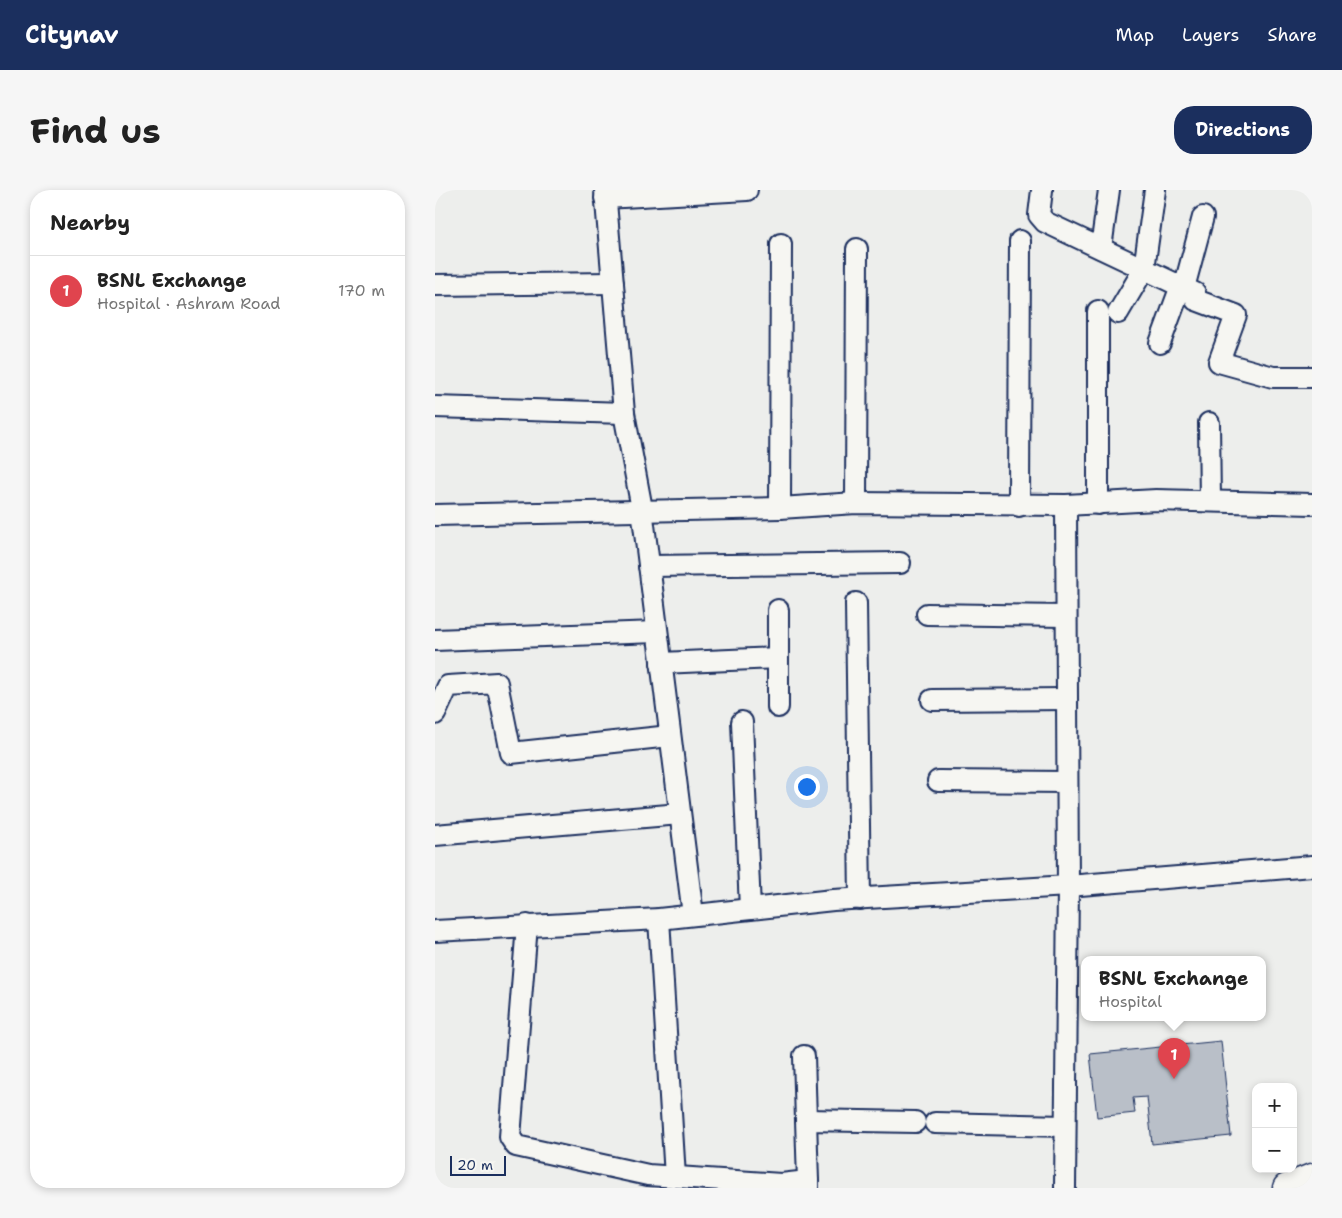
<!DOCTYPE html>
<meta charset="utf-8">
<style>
body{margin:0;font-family:"Shantell Sans",sans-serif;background:#f6f6f6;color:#222}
.controls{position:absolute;right:15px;bottom:15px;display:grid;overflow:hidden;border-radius:10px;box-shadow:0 2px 8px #0003}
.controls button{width:45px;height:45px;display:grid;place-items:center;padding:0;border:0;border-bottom:1px solid #e0e0e0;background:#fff;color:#222;font:25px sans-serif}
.scale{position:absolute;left:15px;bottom:12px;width:56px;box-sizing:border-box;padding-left:5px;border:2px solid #1b2f5e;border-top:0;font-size:14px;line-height:18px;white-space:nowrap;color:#1b2f5e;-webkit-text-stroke:4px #f6f6f2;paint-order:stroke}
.you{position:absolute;left:371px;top:596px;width:18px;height:18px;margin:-12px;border:4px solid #fff;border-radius:50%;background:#1a73e8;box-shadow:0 0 0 8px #1a73e833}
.badge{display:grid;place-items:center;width:32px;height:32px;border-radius:50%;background:#1b2f5e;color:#fff;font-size:16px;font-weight:700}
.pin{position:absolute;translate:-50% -41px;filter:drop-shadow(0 1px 2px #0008)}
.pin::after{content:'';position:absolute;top:26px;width:18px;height:15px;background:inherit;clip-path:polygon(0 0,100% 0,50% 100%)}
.popup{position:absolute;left:646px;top:766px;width:185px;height:65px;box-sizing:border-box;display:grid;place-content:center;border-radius:10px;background:#fff;filter:drop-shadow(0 1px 4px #0005);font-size:16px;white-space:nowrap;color:#767676}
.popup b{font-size:19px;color:#222}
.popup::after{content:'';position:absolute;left:50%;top:100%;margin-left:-10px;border:10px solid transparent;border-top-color:#fff}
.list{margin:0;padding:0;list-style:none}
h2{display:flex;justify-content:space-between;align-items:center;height:65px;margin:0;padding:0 20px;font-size:21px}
h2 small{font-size:16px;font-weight:400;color:#767676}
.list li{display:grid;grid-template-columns:32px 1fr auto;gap:15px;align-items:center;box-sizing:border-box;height:70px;padding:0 20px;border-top:1px solid #e0e0e0}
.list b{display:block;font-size:19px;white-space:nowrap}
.list p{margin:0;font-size:16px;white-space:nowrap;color:#767676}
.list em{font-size:16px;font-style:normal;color:#767676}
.map{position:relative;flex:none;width:877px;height:998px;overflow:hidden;border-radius:20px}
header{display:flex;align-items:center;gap:30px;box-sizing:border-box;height:70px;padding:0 25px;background:#1b2f5e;color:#fff}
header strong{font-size:24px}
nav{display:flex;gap:28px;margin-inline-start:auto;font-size:18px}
.intro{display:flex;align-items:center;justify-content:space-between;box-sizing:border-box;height:120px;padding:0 30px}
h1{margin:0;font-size:35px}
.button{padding:12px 22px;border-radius:20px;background:#1b2f5e;color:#fff;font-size:18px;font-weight:700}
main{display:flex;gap:30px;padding:0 30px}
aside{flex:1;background:#fff;border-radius:20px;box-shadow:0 2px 8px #0003}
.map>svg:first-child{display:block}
</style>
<header>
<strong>Citynav</strong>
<nav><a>Map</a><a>Layers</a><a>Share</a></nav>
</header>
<div class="intro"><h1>Find us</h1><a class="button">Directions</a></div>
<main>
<aside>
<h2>Nearby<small></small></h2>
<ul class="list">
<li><span class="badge" style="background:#e0444e">1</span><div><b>BSNL Exchange</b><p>Hospital · Ashram Road</p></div><em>170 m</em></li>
</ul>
</aside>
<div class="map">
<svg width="877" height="998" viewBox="0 0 877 998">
<rect width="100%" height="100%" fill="#edeeec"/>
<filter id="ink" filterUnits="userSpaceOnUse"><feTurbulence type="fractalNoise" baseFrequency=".02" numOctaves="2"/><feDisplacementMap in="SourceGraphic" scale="10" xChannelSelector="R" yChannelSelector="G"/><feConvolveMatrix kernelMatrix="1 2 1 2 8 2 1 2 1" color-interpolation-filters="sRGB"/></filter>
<g filter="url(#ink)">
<polygon fill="#b9bfc8" stroke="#1b2f5e" points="786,851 796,946 717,954 712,907 698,908 700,923 662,927 655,864"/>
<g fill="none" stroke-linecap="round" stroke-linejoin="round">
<defs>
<g id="street">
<polyline points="170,0 189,223 207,319 258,725"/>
<polyline points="607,0 604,25 610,32 760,103 761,110 801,125 784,172 838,187 877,187"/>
<polyline points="170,8 312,0"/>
<polyline points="666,58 674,0"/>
<polyline points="0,95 178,93"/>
<polyline points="749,98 768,27"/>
<polyline points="683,123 709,79 720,0"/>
<polyline points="725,153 746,96"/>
<polyline points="0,217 189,223"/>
<polyline points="774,233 775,311"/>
<polyline points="421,313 422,59"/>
<polyline points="663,314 663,121"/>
<polyline points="584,316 585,51"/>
<polyline points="345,318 346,54"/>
<polyline points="0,325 345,318 421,313 631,315"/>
<polyline points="214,376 465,373"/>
<polyline points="421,413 425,709"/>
<polyline points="343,420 343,517"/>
<polyline points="492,424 631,426"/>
<polyline points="0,450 222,442"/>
<polyline points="226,473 343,468"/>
<polyline points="497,510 632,509"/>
<polyline points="0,524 13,496 62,493 76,563 235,546"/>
<polyline points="307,532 315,719"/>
<polyline points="503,591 632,592"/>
<polyline points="0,645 245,624"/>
<polyline points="224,729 240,987"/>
<polyline points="92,735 75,947 81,956 213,985 346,994 373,991 373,998"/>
<polyline points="0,741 224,729 398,710 633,696 877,676"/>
<polyline points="369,866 371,930"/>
<polyline points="500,933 630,936"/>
<polyline points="373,991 371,930 480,932"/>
<polyline points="630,998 633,696 631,315 721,310 877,314"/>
</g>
<polyline id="primary" points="852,998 877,988"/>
</defs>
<use href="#street" stroke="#1b2f5e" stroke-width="24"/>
<use href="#primary" stroke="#1b2f5e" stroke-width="31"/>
<use href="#street" stroke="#f6f6f2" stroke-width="20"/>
<use href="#primary" stroke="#f6f6f2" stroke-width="28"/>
</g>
</g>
</svg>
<div class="controls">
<button>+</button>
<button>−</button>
</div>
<div class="scale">20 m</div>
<div class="you"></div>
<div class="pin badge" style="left:739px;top:889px;background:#e0444e">1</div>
<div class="popup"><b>BSNL Exchange</b>Hospital</div>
</div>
</main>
